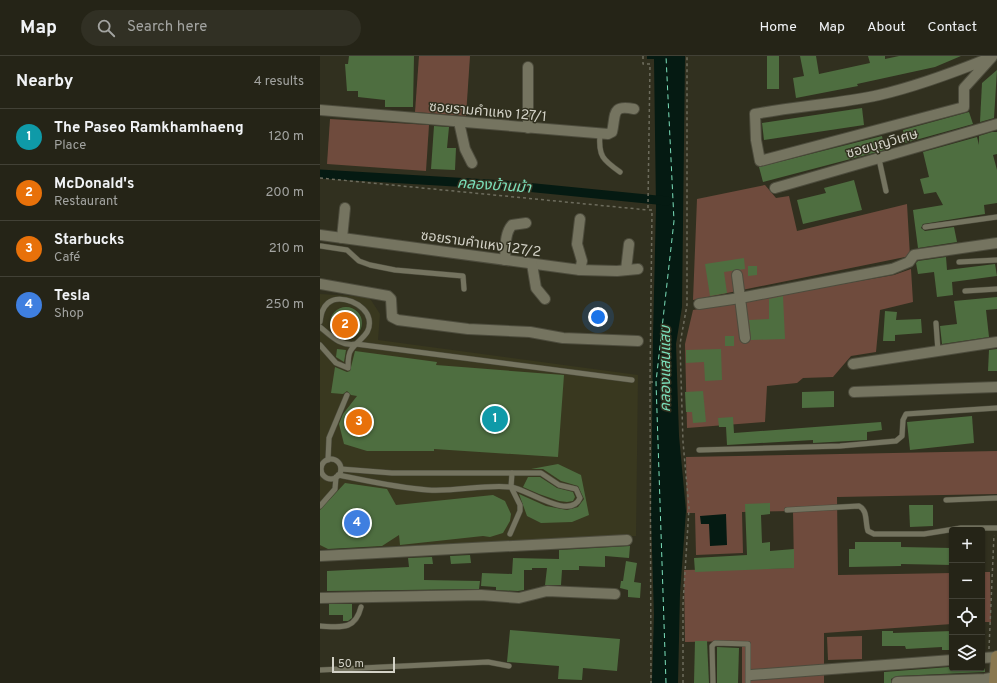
<!DOCTYPE html>
<meta charset="utf-8">
<style>
body{margin:0;font-family:Overpass,"Noto Sans Thai",sans-serif;background:#313024;color:#f1f3f6}
.controls{position:absolute;right:12px;bottom:12px;display:grid;overflow:hidden;border-radius:4px;box-shadow:0 1px 3px #0004}
.controls button{width:36px;height:36px;display:grid;place-items:center;padding:0;border:0;border-bottom:1px solid #424136;background:#252417;color:#f1f3f6;font:20px sans-serif}
.scale{position:absolute;left:12px;bottom:10px;width:63px;box-sizing:border-box;padding-left:4px;border:2px solid #d3d2c7;border-top:0;font-size:11px;line-height:14px;white-space:nowrap;color:#d3d2c7;-webkit-text-stroke:3px #31301f;paint-order:stroke}
.you{position:absolute;left:278px;top:261px;width:14px;height:14px;margin:-10px;border:3px solid #fff;border-radius:50%;background:#1a73e8;box-shadow:0 0 0 6px #1a73e833}
.badge{display:grid;place-items:center;width:26px;height:26px;border-radius:50%;background:#8c9099;color:#fff;font-size:13px;font-weight:700}
.pin{position:absolute;translate:-50% -50%;border:2px solid #fff;box-shadow:0 1px 4px #0006}
.list{margin:0;padding:0;list-style:none}
h2{display:flex;justify-content:space-between;align-items:center;height:52px;margin:0;padding:0 16px;font-size:17px}
h2 small{font-size:13px;font-weight:400;color:#a3a4a1}
.list li{display:grid;grid-template-columns:26px 1fr auto;gap:12px;align-items:center;box-sizing:border-box;height:56px;padding:0 16px;border-top:1px solid #424136}
.list b{display:block;font-size:15px;white-space:nowrap}
.list p{margin:0;font-size:13px;white-space:nowrap;color:#a3a4a1}
.list em{font-size:13px;font-style:normal;color:#a3a4a1}
.icon{flex:none;width:22px;height:22px;fill:none;stroke:currentColor;stroke-width:2;stroke-linecap:round;stroke-linejoin:round}
.map{position:relative;flex:none;width:677px;height:627px;overflow:hidden}
header{display:flex;align-items:center;gap:24px;box-sizing:border-box;height:56px;padding:0 20px;background:#252417;border-bottom:1px solid #424136}
header strong{font-size:19px}
nav{display:flex;gap:22px;margin-inline-start:auto;font-size:14px}
.search{width:280px;height:36px;background:#313024;display:flex;align-items:center;gap:10px;box-sizing:border-box;padding:0 14px;border-radius:22px;color:#a3a4a1;font-size:15px}
main{display:flex}
aside{flex:1;background:#252417}
.map>svg:first-child{display:block}
</style>
<header>
<strong>Map</strong>
<div class="search"><svg class="icon" aria-label="search" viewBox="0 0 24 24"><circle cx="10" cy="10" r="6"/><path d="M15 15l6 6"/></svg>Search here</div>
<nav><a>Home</a><a>Map</a><a>About</a><a>Contact</a></nav>
</header>
<main>
<aside>
<h2>Nearby<small>4 results</small></h2>
<ul class="list">
<li><span class="badge" style="background:#0f9aa8">1</span><div><b>The Paseo Ramkhamhaeng</b><p>Place</p></div><em>120 m</em></li>
<li><span class="badge" style="background:#e8710a">2</span><div><b>McDonald's</b><p>Restaurant</p></div><em>200 m</em></li>
<li><span class="badge" style="background:#e8710a">3</span><div><b>Starbucks</b><p>Café</p></div><em>210 m</em></li>
<li><span class="badge" style="background:#3f7fe0">4</span><div><b>Tesla</b><p>Shop</p></div><em>250 m</em></li>
</ul>
</aside>
<div class="map">
<svg width="677" height="627" viewBox="0 0 677 627">
<rect width="100%" height="100%" fill="#31301f"/>
<polygon fill="#39381f" points="0,238 49,241 60,258 58,284 318,319 316,480 0,493"/>
<g fill="#6f4b3d">
<polygon points="99,0 150,0 146,60 95,56"/>
<polygon points="10,63 109,69 106,115 7,108"/>
<polygon points="445,129 456,142 469,140 477,175 587,148 590,200 373,244 377,143"/>
<polygon points="591,213 593,246 560,254 556,296 531,300 513,321 483,322 477,327 447,330 445,366 367,372 365,288 373,254 574,219"/>
<polygon points="677,395 677,438 517,441 518,519 632,517 632,568 504,577 504,627 422,627 422,585 365,586 364,514 474,512 473,455 422,456 423,497 376,499 375,457 367,457 366,401"/>
<polygon points="662,516 670,516 671,566 662,566"/>
<polygon points="542,580 542,603 508,604 507,581"/>
</g>
<g fill="#051a12">
<polygon points="327,0 365,0 362,251 356,288 359,380 366,455 360,537 358,627 332,627 332,624 334,559 331,462 333,281 336,151 334,3 327,3"/>
<polygon points="406,458 407,489 390,490 389,468 381,468 380,460"/>
</g>
<g fill="none" stroke-linecap="round" stroke-linejoin="round">
<polyline stroke="#051a12" stroke-width="9" points="0,118 185,129 347,145"/>
<polyline stroke="#7be0bb" stroke-width="1" stroke-dasharray="5 4" stroke-linecap="butt" points="346,627 336,326 354,165 346,0"/>
</g>
<g fill="#4e6e40">
<polygon points="29,0 94,0 93,51 65,51 65,44 38,41 38,35 27,35 25,8 28,8"/>
<rect x="447" y="0" width="12" height="33"/>
<polygon points="480,0 496,0 499,18 550,7 548,0 565,0 565,3 579,0 641,0 615,11 537,28 538,30 476,42 473,22 484,20"/>
<polygon points="677,14 674,62 660,66 662,27"/>
<polygon points="542,52 544,69 444,84 442,67"/>
<polygon points="649,56 653,68 585,87 583,74"/>
<polygon points="114,70 129,71 127,92 136,92 135,114 111,113"/>
<polygon points="672,76 677,76 677,98 673,99 677,114 677,147 664,149 665,158 603,168 601,172 605,175 634,171 637,186 598,192 593,154 623,149 616,136 604,138 600,123 609,121 603,96 657,81 659,89 659,80"/>
<polygon points="562,80 565,94 443,126 439,111"/>
<polygon points="534,124 542,154 483,168 477,144 506,137 504,132"/>
<polygon points="626,201 627,214 675,208 677,220 632,226 633,239 617,241 614,216 598,218 596,207 598,205"/>
<polygon points="424,202 425,213 404,216 407,237 390,240 385,208"/>
<polygon points="428,210 437,210 437,219 428,220"/>
<polygon points="463,240 465,283 431,284 429,264 449,263 449,243"/>
<polygon points="677,241 677,253 666,254 669,281 622,288 620,270 637,268 634,245"/>
<circle cx="26" cy="267" r="16"/>
<polygon points="565,255 577,256 576,264 601,263 602,277 575,279 575,285 563,285"/>
<rect x="405" y="280" width="9" height="10"/>
<polygon points="17,293 26,294 24,306 16,301"/>
<polygon points="401,293 402,324 385,325 384,306 366,307 366,294"/>
<polygon points="677,293 677,315 668,315 669,294"/>
<polygon points="35,295 117,306 116,309 244,319 238,401 114,393 114,395 47,395 24,388 19,368 23,358 37,340 31,339 27,335 23,338 11,337 15,311 27,316 30,315"/>
<polygon points="383,335 386,366 373,367 372,356 366,356 365,336"/>
<polygon points="514,335 514,351 482,352 482,336"/>
<polygon points="652,360 654,387 590,394 587,366"/>
<polygon points="413,361 414,377 561,366 562,374 547,376 547,384 493,387 493,384 407,389 406,371 399,371 398,362"/>
<polygon points="238,408 261,419 269,459 252,466 221,467 207,460 199,438 226,450 247,454 258,451 264,443 258,430 241,425 223,413 211,413"/>
<polygon points="208,421 220,421 237,432 253,436 255,441 253,445 247,446 239,445 219,438 203,431"/>
<polygon points="25,427 67,433 76,449 173,439 185,445 191,458 190,465 183,477 170,481 163,480 80,489 79,479 62,490 8,493 0,489 0,454"/>
<polygon points="450,447 450,458 441,459 442,487 450,486 450,495 474,493 474,512 375,516 374,502 427,499 425,448"/>
<polygon points="589,449 613,449 613,470 590,471"/>
<polygon points="535,486 581,486 581,491 632,492 632,509 581,508 581,510 529,511 529,493 535,493"/>
<polygon points="310,490 309,502 285,500 285,511 259,510 259,514 242,514 241,529 225,529 227,512 212,512 212,514 204,514 204,534 198,535 176,534 176,531 161,530 162,517 192,518 193,502 239,503 239,494"/>
<polygon points="150,499 151,507 131,508 130,500"/>
<polygon points="112,501 113,508 104,508 104,524 160,525 159,533 7,535 7,515 89,511 88,502"/>
<polygon points="306,505 317,507 314,526 321,527 320,542 308,541 308,534 300,532 301,525 303,525"/>
<polygon points="9,548 32,548 32,562 28,565 23,565 23,559 9,559"/>
<polygon points="190,574 300,583 297,615 263,612 262,624 238,623 239,610 187,606"/>
<polygon points="562,575 573,575 573,577 632,575 632,594 622,594 622,591 586,593 585,590 562,590"/>
<polygon points="375,585 387,585 389,627 374,627"/>
<polygon points="397,591 419,592 418,627 397,627"/>
<polygon points="629,611 665,612 665,616 577,620 571,623 571,627 564,627 564,616"/>
</g>
<g fill="none" stroke-linecap="round" stroke-linejoin="round">
<defs>
<g id="lane">
<path d="M280 78C278 100 283 104 300 116"/>
<polyline points="559,103 566,135"/>
<polyline points="605,171 677,161"/>
<polyline points="1,190 27,194 39,205 50,209 75,214 143,220 144,233"/>
<polyline points="639,206 677,204"/>
<polyline points="645,235 677,233"/>
<path d="M0 266C1 259 2 252 8 247 20 237 46 248 49 263 52 279 39 282 31 294 28 298 28 306 28 312L16 307 0 289"/>
<polyline points="616,267 618,295"/>
<path d="M0 271C11 280 21 291 36 288L312 324"/>
<polyline points="379,394 520,390 576,385 582,380 583,364 586,358 677,352"/>
<circle cx="11" cy="413" r="10"/>
<polyline points="8,404 9,382 27,339"/>
<polyline points="21,413 72,417 192,417 191,431 200,449 200,455 190,478"/>
<path d="M18 419C48 425 78 432 108 434 136 436 164 428 191 431 207 433 250 465 260 442L256 433 239 429 221 417H192"/>
<polyline points="626,444 677,442"/>
<polyline points="0,450 15,433 16,421"/>
<path d="M467 454 539 450C548 454 545 467 548 475L554 478H604L641 472H677"/>
<path d="M0 570C20 571 35 575 41 551"/>
<polyline points="0,614 168,606 189,610"/>
<polyline points="393,627 392,590 395,587 428,588 428,627"/>
</g>
<g id="street">
<path d="M672 1 644 32V51L440 105 436 84 435 58C476 50 519 48 559 39 598 30 635 16 672 1Z"/>
<polyline points="208,11 208,72"/>
<path d="M0 54 288 78 292 76C296 59 291 48 314 53"/>
<polyline points="139,66 145,93 152,107"/>
<polyline points="455,132 677,68"/>
<polyline points="260,163 257,188 262,205 260,214"/>
<polyline points="0,179 260,214 297,215 318,213"/>
<polyline points="22,182 25,152"/>
<path d="M185 204C186 193 184 178 192 169L206 167"/>
<polyline points="212,208 216,232 225,243"/>
<polyline points="306,214 309,188"/>
<polyline points="0,228 68,240 71,243 72,261 78,264 148,273 210,276 243,282 318,285"/>
<polyline points="379,248 420,242 417,219"/>
<polyline points="425,282 420,242 572,213 589,206 594,199 677,187"/>
<polyline points="533,308 677,286"/>
<polyline points="534,336 677,331"/>
<polyline points="0,500 307,484"/>
<polyline points="0,542 161,539 199,542 227,535 295,538"/>
<polyline points="662,602 677,601"/>
<polyline points="431,619 632,604"/>
<polyline points="577,626 665,623 676,621"/>
</g>
<polyline id="secondary" points="675,627 677,601"/>
</defs>
<use href="#lane" stroke="#4d4c3d" stroke-width="6"/>
<use href="#street" stroke="#4d4c3d" stroke-width="12"/>
<use href="#secondary" stroke="#4d4c3d" stroke-width="14"/>
<g stroke="#6d6c5d" stroke-width="1.5" stroke-dasharray="3 3" stroke-linecap="butt">
<polyline points="323,0 323,8 330,8 328,148 328,154 332,154 330,326 331,627"/>
<polyline points="0,122 328,154"/>
<polyline points="330,326 336,326"/>
<polyline points="669,593 674,479"/>
<polyline points="363,627 363,548 369,452 363,386 360,288 367,249 367,0"/>
</g>
<use href="#lane" stroke="#757460" stroke-width="5"/>
<use href="#street" stroke="#757460" stroke-width="10"/>
<use href="#secondary" stroke="#8a7850" stroke-width="12"/>
</g>
<g text-anchor="middle" stroke-width="3" stroke-linejoin="round" paint-order="stroke">
<g font-size="14" fill="#d3d2c7" stroke="#31301f">
<text transform="translate(168 55) rotate(5)" y="5">ซอยรามคำแหง 127/1</text>
<text transform="translate(562 87) rotate(-16)" y="5">ซอยบุญวิเศษ</text>
<text transform="translate(161 187) rotate(8)" y="5">ซอยรามคำแหง 127/2</text>
</g>
<g font-size="15" font-style="italic" fill="#7be0bb" stroke="#31301f">
<text transform="translate(174 129) rotate(4)" y="5">คลองบ้านม้า</text>
<text transform="translate(345 313) rotate(-90)" y="5">คลองแสนแสบ</text>
</g>
</g>
</svg>
<div class="controls">
<button>+</button>
<button>−</button>
<button><svg class="icon" aria-label="locate" viewBox="0 0 24 24"><circle cx="12" cy="12" r="6"/><path d="M12 2v4M12 18v4M2 12h4M18 12h4"/></svg></button>
<button><svg class="icon" aria-label="layers" viewBox="0 0 24 24"><path d="M12 4l9 5-9 5-9-5zM3 14l9 5 9-5"/></svg></button>
</div>
<div class="scale">50 m</div>
<div class="you"></div>
<div class="pin badge" style="left:175px;top:363px;background:#0f9aa8">1</div>
<div class="pin badge" style="left:25px;top:269px;background:#e8710a">2</div>
<div class="pin badge" style="left:39px;top:366px;background:#e8710a">3</div>
<div class="pin badge" style="left:37px;top:467px;background:#3f7fe0">4</div>
</div>
</main>
